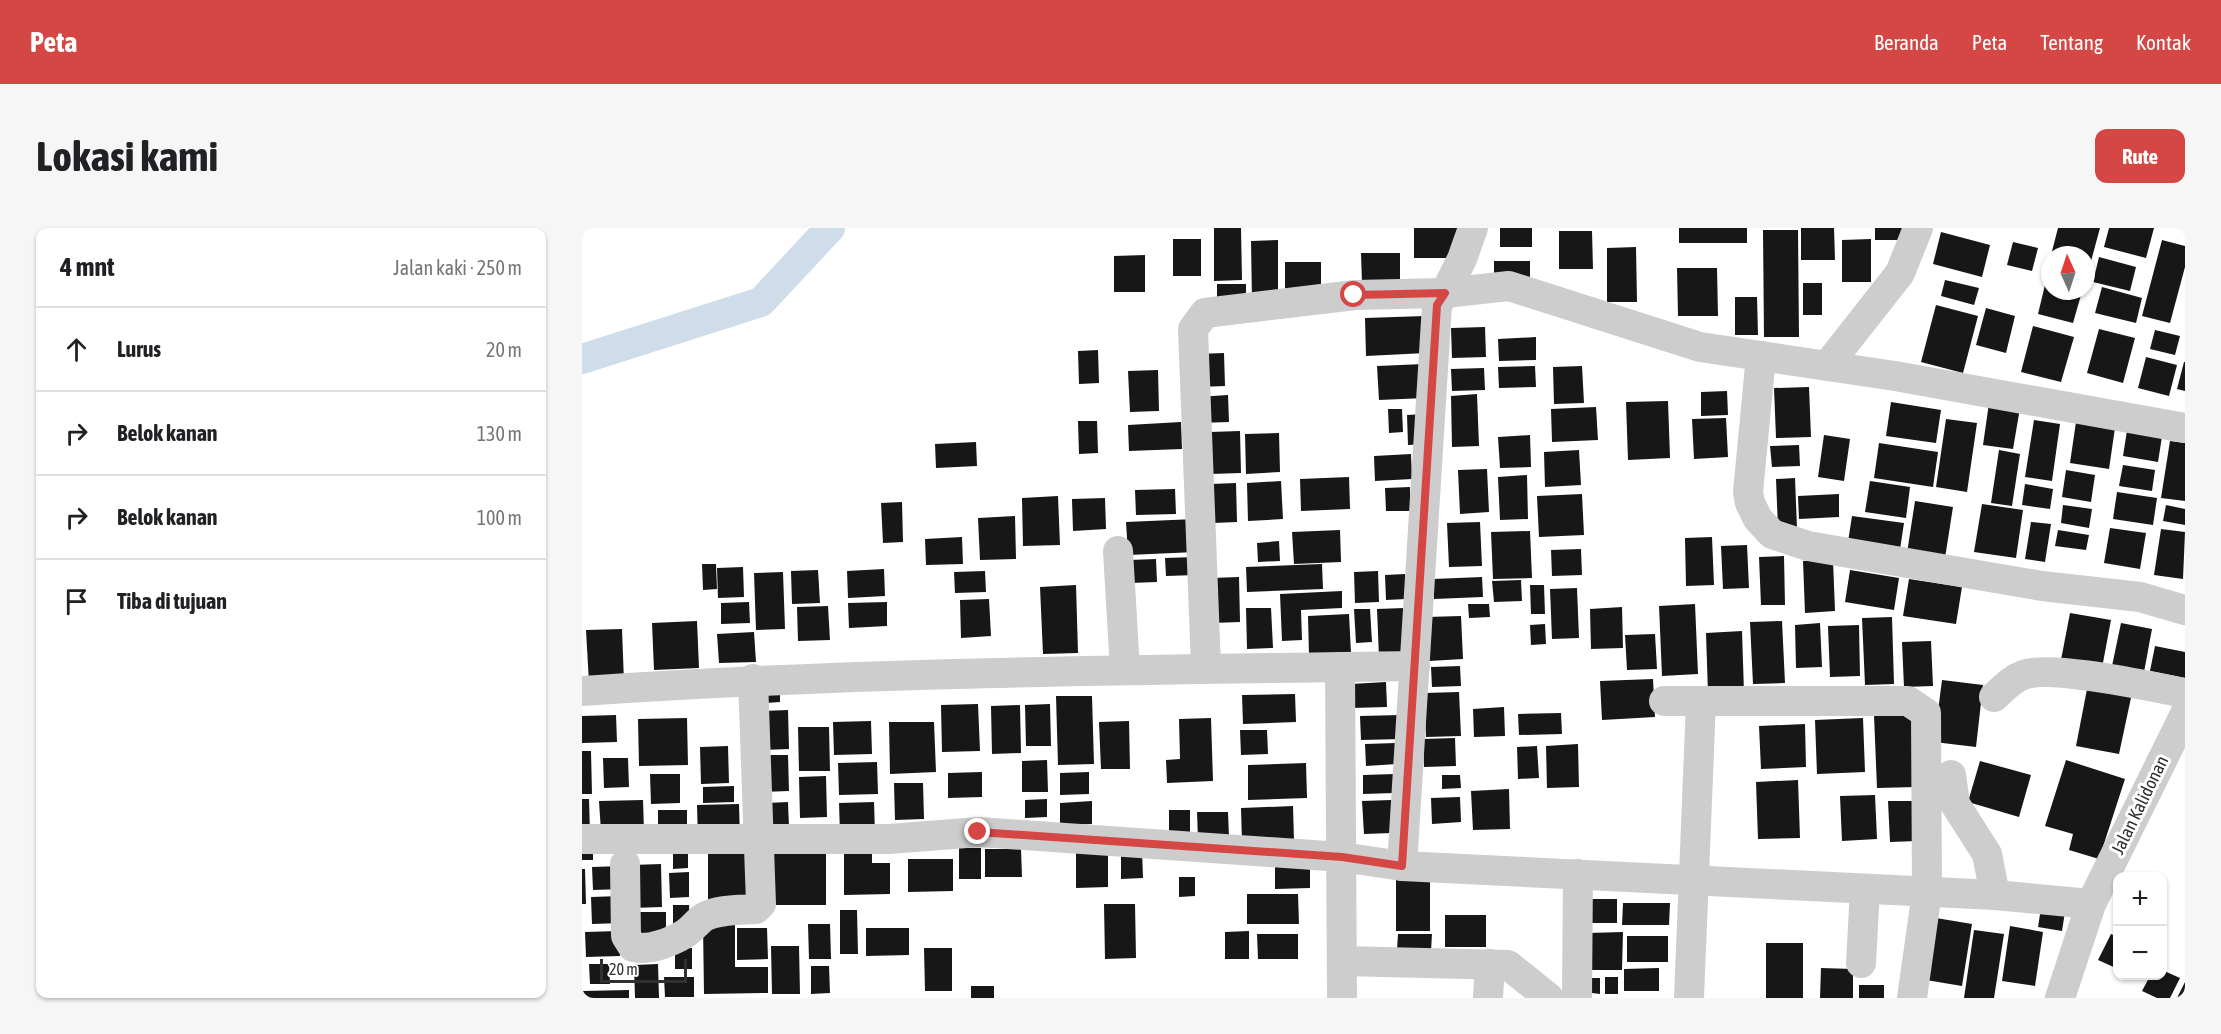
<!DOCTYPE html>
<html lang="id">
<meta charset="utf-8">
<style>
body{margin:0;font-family:"Asap Condensed",sans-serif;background:#f6f6f6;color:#202124}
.controls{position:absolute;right:18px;bottom:18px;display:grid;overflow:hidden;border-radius:12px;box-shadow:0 2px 4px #0004}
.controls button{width:54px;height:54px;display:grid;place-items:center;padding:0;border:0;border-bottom:2px solid #e0e0e0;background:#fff;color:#202124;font:30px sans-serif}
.compass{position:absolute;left:1459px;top:18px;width:54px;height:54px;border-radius:50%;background:#fff;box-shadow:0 2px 4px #0004;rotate:357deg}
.scale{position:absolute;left:18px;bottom:15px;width:87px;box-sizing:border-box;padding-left:6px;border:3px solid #303030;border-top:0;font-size:16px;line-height:21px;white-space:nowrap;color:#303030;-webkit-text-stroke:4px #fff;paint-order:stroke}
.stop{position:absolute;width:18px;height:18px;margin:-14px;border:4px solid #d44745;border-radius:50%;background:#fff}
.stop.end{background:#d44745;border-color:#fff;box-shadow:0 2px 6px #0008}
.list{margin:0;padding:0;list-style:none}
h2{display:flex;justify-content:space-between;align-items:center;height:78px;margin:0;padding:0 24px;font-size:26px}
h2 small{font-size:20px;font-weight:400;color:#757577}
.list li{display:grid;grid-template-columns:39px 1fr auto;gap:18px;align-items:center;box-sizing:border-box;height:84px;padding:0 24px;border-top:2px solid #e0e0e0}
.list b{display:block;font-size:22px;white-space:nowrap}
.list em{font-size:20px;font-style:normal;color:#757577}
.icon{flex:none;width:33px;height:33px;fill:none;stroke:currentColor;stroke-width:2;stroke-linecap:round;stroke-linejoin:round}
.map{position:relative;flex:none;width:1603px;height:770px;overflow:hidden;border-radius:12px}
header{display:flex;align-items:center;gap:36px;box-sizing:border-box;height:84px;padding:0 30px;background:#d44745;color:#fff}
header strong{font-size:28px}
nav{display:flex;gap:33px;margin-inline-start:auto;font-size:21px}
.intro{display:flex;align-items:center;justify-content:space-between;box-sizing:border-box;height:144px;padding:0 36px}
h1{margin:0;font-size:42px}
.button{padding:15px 27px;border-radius:12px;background:#d44745;color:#fff;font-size:21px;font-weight:700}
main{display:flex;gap:36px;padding:0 36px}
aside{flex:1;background:#fff;border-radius:12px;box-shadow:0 2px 4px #0004}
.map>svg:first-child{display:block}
</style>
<header>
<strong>Peta</strong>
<nav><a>Beranda</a><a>Peta</a><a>Tentang</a><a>Kontak</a></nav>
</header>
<div class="intro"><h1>Lokasi kami</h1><a class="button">Rute</a></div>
<main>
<aside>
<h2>4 mnt<small>Jalan kaki · 250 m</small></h2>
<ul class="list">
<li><svg class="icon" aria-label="ahead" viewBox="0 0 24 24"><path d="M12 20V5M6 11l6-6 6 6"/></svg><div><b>Lurus</b></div><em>20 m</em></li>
<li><svg class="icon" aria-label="right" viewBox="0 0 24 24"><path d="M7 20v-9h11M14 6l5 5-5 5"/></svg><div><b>Belok kanan</b></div><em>130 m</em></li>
<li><svg class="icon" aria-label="right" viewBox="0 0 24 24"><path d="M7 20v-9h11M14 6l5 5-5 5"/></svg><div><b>Belok kanan</b></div><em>100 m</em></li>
<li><svg class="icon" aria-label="arrive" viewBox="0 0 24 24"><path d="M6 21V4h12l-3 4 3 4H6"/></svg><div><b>Tiba di tujuan</b></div></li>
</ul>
</aside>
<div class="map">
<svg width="1603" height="770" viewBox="0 0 1603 770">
<rect width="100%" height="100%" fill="#fff"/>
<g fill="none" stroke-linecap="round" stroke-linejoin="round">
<polyline stroke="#cedde9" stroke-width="30" points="0,131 179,74 248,0"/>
</g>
<g fill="#171717">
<polygon points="632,0 659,0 660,52 632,53"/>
<rect x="832" y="0" width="43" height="30"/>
<rect x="918" y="0" width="32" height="19"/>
<rect x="1097" y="0" width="68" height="15"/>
<polygon points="1219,0 1252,0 1253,32 1219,32"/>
<rect x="1293" y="0" width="33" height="12"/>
<polygon points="1476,0 1518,0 1505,48 1504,27 1469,27"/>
<polygon points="1527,0 1572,0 1564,30 1522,19"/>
<polygon points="1181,2 1216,2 1217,109 1182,109"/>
<polygon points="977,3 1010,3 1011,41 977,41"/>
<polygon points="1359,4 1408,17 1400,49 1351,36"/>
<rect x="591" y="11" width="28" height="37"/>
<polygon points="1289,11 1289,54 1260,54 1260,12"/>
<polygon points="696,12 696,72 670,73 669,13"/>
<polygon points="1580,12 1603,18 1603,39 1588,95 1560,88"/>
<polygon points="1431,14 1456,20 1450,43 1425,37"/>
<polygon points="1054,19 1055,74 1025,74 1025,20"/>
<polygon points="779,25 818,25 818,54 780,55"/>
<polygon points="563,27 563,64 532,64 532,28"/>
<polygon points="1517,29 1554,39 1548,63 1511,54"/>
<polygon points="912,33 948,33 948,58 912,59"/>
<polygon points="703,34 739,34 739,66 703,67"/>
<polygon points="1095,40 1135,40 1136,88 1096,88"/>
<polygon points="1363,52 1397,60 1392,77 1359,68"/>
<rect x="1221" y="55" width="19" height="32"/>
<rect x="635" y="56" width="29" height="19"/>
<polygon points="1463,57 1468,59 1468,63 1499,67 1491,95 1456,86"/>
<polygon points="1520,59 1560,70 1554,95 1513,85"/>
<polygon points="1153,69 1175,69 1176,107 1153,107"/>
<polygon points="1354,77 1396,88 1381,145 1339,134"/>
<polygon points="1404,80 1433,88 1424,125 1394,117"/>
<polygon points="843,88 844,125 784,128 783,90"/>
<polygon points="1451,98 1492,109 1479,154 1439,144"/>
<polygon points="903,99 904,129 870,130 869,100"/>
<polygon points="1517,101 1553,110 1541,155 1505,145"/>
<polygon points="1573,102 1598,108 1593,127 1568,121"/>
<polygon points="954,109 954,132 917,133 916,111"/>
<polygon points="516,122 517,155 497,156 496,123"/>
<polygon points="642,125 643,158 617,159 616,126"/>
<polygon points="1564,129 1595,137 1587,168 1556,160"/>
<polygon points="1602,134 1603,134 1603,163 1595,161"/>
<polygon points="842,136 843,170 797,172 795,138"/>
<polygon points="953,138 954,159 917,160 916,139"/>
<polygon points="1000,138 1002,175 972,176 971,139"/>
<polygon points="902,140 903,162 870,163 869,141"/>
<polygon points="576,142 577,183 548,184 546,143"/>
<polygon points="1227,159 1229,209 1194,210 1192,160"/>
<polygon points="1145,163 1146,187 1119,188 1119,164"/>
<polygon points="895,166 897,218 870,219 869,168"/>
<polygon points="646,167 647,194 616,195 615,169"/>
<polygon points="1086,173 1088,230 1046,232 1044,174"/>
<polygon points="1309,174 1359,182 1354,215 1304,208"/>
<polygon points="1407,175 1438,180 1431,221 1401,217"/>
<polygon points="1014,179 1016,212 970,214 969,181"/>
<polygon points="806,181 820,181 821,204 807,205"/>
<polygon points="844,186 846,216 826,217 825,187"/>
<polygon points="1495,187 1534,193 1527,241 1488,235"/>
<polygon points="1144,190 1146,229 1112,231 1110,191"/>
<polygon points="1364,191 1395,195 1385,264 1354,259"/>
<polygon points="1452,192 1478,196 1470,253 1443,249"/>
<polygon points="496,193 515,193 516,225 497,226"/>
<polygon points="599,194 600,221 547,223 546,197"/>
<polygon points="1546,196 1581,202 1576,234 1541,228"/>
<polygon points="658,203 659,245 629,246 628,204"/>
<polygon points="697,205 698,244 664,246 663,206"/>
<polygon points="948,207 949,239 918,240 916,209"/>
<polygon points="1242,207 1268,211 1262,253 1236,249"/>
<polygon points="1588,213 1603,215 1603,273 1579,270"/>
<polygon points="394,214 395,238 354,240 353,216"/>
<polygon points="1297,215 1356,224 1351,259 1292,250"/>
<polygon points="1217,217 1218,238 1190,239 1188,218"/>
<polygon points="997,222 999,257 963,259 962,224"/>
<polygon points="1417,222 1438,226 1430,278 1409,275"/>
<polygon points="829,226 830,251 793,253 792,228"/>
<polygon points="1541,237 1573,242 1570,263 1537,258"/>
<polygon points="905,241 907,284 878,286 876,242"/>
<polygon points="1484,242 1513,247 1509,274 1480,269"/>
<polygon points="945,247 946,291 918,292 916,249"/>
<polygon points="767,249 768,281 719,283 718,251"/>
<polygon points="1213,250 1215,300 1196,300 1194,251"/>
<polygon points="699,253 701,291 666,293 665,255"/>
<polygon points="1288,253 1328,259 1324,290 1283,284"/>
<polygon points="654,255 655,294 631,295 629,256"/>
<polygon points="1443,256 1471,261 1468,281 1440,277"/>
<polygon points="828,259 828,283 804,283 803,260"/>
<polygon points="593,261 594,286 554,287 553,262"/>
<polygon points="1535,264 1575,270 1571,297 1531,291"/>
<polygon points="1000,266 1002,307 957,309 955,268"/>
<polygon points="1257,266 1257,289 1217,291 1216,268"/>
<polygon points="476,268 478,317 441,318 440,270"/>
<polygon points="523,270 524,301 491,303 490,271"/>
<polygon points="1333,273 1371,279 1363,330 1325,325"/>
<polygon points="320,274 321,314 301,315 299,275"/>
<polygon points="1400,276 1441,282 1434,330 1392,324"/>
<polygon points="1481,277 1510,281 1507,300 1479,295"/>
<polygon points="1584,277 1603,281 1603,297 1581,293"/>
<polygon points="433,288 434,331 398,332 396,290"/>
<polygon points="1270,288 1322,295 1317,328 1265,320"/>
<polygon points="613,291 614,324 546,327 544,294"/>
<polygon points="898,294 900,338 867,339 865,295"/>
<polygon points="1449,294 1469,296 1463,334 1443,331"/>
<polygon points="1528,300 1564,305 1558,341 1522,335"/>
<polygon points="1579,301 1603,304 1601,351 1572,347"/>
<polygon points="758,302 759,334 712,336 710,304"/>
<polygon points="1476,302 1507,307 1504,322 1473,318"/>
<polygon points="948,303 950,350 911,351 909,304"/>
<polygon points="380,309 381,336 344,337 343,311"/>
<polygon points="1130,309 1132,357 1104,358 1103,310"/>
<polygon points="697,313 698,333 676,334 675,315"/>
<polygon points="1165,317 1167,360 1141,361 1139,318"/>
<polygon points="999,321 1000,347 970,348 969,322"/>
<polygon points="1202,328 1203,377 1179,377 1177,329"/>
<polygon points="614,329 614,347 584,348 583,330"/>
<polygon points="574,331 575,354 548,355 547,332"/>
<polygon points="1251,332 1253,383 1223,385 1221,333"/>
<polygon points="120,336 134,336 135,361 121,362"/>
<polygon points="740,336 741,361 665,364 664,339"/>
<polygon points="161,339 162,369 136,370 135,340"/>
<polygon points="302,341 303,368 266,370 265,343"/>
<polygon points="236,342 238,375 210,376 209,343"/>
<polygon points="1268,342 1317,350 1312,382 1263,374"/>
<polygon points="403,343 404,364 373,365 372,344"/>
<polygon points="796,343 797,374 773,375 772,344"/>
<polygon points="201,344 203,401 174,402 172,345"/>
<polygon points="823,346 824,371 804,372 803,347"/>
<polygon points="657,349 658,394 630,395 629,350"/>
<polygon points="900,349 901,369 852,371 851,351"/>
<polygon points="1327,351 1380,359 1374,396 1321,388"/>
<polygon points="939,352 940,373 912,374 910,353"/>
<polygon points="494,357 496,425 461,426 458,359"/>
<polygon points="948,357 962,357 963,386 949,386"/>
<polygon points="995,360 997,410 970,411 968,361"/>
<polygon points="760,363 760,380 719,382 720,412 700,413 698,366"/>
<polygon points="407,371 409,408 379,410 378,372"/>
<polygon points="167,374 168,395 139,396 139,375"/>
<polygon points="305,374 305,398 267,400 266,375"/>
<polygon points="886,376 907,376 908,389 887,390"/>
<polygon points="1113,376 1116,446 1080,448 1077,378"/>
<polygon points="246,378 248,412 216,413 215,379"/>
<polygon points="1040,379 1041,420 1009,421 1008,381"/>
<polygon points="664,380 689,380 691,420 665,421"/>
<polygon points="822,380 824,429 797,429 795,381"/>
<polygon points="772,381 788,381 790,414 774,415"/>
<polygon points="1488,385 1529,392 1520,440 1479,432"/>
<polygon points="767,386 769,425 727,427 726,388"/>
<polygon points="879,388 881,431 847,433 845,389"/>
<polygon points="1310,389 1312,456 1283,457 1280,390"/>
<polygon points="115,393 117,440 72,442 70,395"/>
<polygon points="1200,393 1203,455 1171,456 1168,394"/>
<polygon points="1238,395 1240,439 1214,440 1213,397"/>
<polygon points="1539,395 1570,401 1562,444 1530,438"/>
<polygon points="963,396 964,416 949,417 948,397"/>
<polygon points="1277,397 1278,448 1248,449 1246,398"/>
<polygon points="40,401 42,454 7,455 4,402"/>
<polygon points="1160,403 1162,465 1126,466 1124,405"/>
<polygon points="172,404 174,434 137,435 135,406"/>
<polygon points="1073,406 1075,441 1045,442 1043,407"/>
<polygon points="1349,413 1351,458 1322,459 1320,414"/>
<polygon points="1573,418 1603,424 1603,450 1568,443"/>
<polygon points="878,438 879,458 850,459 849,439"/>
<polygon points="1071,451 1073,489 1020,492 1018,453"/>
<polygon points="1360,452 1401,457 1394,519 1352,514"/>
<polygon points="804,454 805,479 769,480 769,456"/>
<polygon points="198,456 198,474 184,475 183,457"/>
<polygon points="1506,456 1550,465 1537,526 1494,518"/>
<polygon points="877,464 879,508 844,509 842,465"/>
<polygon points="713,466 714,494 661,496 660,467"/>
<polygon points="474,468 510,468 512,536 476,537"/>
<polygon points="396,476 398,523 360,524 359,477"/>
<polygon points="468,476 469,518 444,518 443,477"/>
<polygon points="438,477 439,525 410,526 409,478"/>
<polygon points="922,479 923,508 892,509 891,481"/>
<polygon points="206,482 207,521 179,522 178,483"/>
<polygon points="979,485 980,506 937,507 936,486"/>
<polygon points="1332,486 1334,559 1295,560 1292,487"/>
<polygon points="34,487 35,514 0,515 0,488"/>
<polygon points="819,487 820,511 779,512 778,488"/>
<polygon points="105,490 106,537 57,538 56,491"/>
<polygon points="629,490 631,553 585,555 584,532 598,531 597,491"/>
<polygon points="1281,490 1283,544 1235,546 1233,492"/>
<polygon points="289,493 290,526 252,527 251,494"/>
<polygon points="547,493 548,541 519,541 517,494"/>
<polygon points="307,494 352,494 354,544 308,546"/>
<polygon points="1223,496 1224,539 1179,541 1177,498"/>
<polygon points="216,499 247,499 248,543 217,543"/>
<polygon points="658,502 685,502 686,526 659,527"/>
<polygon points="873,510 874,538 842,539 841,511"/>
<polygon points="814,515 815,536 784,538 783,516"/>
<polygon points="996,516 997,559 965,560 964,518"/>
<polygon points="146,518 147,555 119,556 118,519"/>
<polygon points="955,518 957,550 936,551 935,519"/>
<polygon points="0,523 9,523 10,566 0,566"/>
<polygon points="180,527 206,527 207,563 180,564"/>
<polygon points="21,530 46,530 47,559 22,560"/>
<polygon points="465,532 466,564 440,564 440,533"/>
<polygon points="1484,532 1543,551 1517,631 1487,622 1491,606 1463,598"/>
<polygon points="1398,533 1449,547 1437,589 1386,574"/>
<polygon points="295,534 296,566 257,567 256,535"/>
<polygon points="724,535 725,570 666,572 666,537"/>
<polygon points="400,544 400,569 366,570 366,545"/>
<polygon points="507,544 507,566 478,567 478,545"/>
<polygon points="68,546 98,546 98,575 69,576"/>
<polygon points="813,546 813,565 781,566 781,547"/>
<polygon points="860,547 878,547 879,560 860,561"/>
<polygon points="244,548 245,589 218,590 217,549"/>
<polygon points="1216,552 1218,610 1176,611 1174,554"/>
<polygon points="312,555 341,555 342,591 313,592"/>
<polygon points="152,558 152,574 121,575 121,559"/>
<polygon points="927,561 928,601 891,602 889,563"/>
<polygon points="1293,567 1295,611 1260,613 1258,568"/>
<polygon points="878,569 879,594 850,596 849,570"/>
<polygon points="0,571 7,571 8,605 0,605"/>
<polygon points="465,571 465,589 443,590 443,572"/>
<polygon points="61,572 62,603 19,604 17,573"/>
<polygon points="809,572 810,605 782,606 780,573"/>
<polygon points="510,573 510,596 478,597 478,575"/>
<polygon points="1306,573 1333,573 1335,613 1308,614"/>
<polygon points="206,574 207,599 186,600 185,575"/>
<polygon points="292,574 293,605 258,606 257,575"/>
<polygon points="157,576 158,611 116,612 115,577"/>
<polygon points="711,578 712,613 660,614 659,580"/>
<rect x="76" y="582" width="29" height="17"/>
<rect x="587" y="582" width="21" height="25"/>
<polygon points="615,584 646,584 647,610 616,611"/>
<polygon points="106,613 106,640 91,641 91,614"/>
<polygon points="11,616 11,632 0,632 0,617"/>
<polygon points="165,617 166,674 126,675 126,618"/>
<rect x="377" y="620" width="22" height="31"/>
<polygon points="290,621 290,635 308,635 308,666 262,667 262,622"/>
<polygon points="403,621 439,621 440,649 403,649"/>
<polygon points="494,622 526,622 526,659 494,660"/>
<polygon points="539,622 560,622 561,650 539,651"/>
<polygon points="244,624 244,677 185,677 185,625"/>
<polygon points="326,631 371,631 371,663 326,664"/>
<polygon points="693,632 728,632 728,660 693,661"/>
<polygon points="79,636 80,679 50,680 50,637"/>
<polygon points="40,638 41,661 11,662 10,639"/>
<polygon points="0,641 3,641 4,676 0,676"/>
<polygon points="107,644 107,669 88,670 87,645"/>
<polygon points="597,649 613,649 613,668 597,669"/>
<rect x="814" y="649" width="34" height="54"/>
<polygon points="665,666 716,666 717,696 665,696"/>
<polygon points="38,668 39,695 10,696 9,669"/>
<rect x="1010" y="671" width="25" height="24"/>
<polygon points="1041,675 1088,675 1087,697 1040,697"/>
<polygon points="522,676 553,676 554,730 523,731"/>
<polygon points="91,677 107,677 108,698 91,698"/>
<polygon points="1459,680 1483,684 1480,703 1456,699"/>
<polygon points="258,682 275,682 276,726 258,726"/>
<polygon points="51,684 84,684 84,705 51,706"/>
<rect x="863" y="687" width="41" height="32"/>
<polygon points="1348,689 1390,696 1380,758 1338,751"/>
<polygon points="226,696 248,696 249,731 227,731"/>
<polygon points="121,697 153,697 153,739 186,739 186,765 122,766"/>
<polygon points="1428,698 1461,704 1453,758 1420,753"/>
<polygon points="155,700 185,700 186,731 155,732"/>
<polygon points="284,700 327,700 327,727 284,728"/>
<polygon points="1392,702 1422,706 1412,770 1382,770"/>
<polygon points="37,703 38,728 4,729 3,704"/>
<polygon points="667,703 667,731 643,731 643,704"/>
<polygon points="1041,704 1040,742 1006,742 1006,705"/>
<polygon points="675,706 716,706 716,731 676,731"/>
<polygon points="816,706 850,706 849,723 815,722"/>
<polygon points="1529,706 1536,709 1536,741 1516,732"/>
<rect x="1045" y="708" width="41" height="26"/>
<rect x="1184" y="715" width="37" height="55"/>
<polygon points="189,718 217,718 218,766 190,766"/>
<polygon points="110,720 110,741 93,741 93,721"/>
<polygon points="342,720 370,720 370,763 343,763"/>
<polygon points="7,736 27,736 28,756 8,756"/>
<polygon points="76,736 77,770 53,770 52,737"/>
<polygon points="229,738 247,738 248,765 229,766"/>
<polygon points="1077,740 1077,763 1042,763 1042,741"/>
<polygon points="1239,740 1271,741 1271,770 1238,770"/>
<polygon points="1580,742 1598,750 1588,770 1575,770 1560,763 1568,748 1580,748"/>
<polygon points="82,749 112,749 112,769 83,769"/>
<rect x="1023" y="749" width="13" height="17"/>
<polygon points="1010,750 1018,750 1018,766 1010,765"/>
<polygon points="1603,754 1603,770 1595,770"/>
<rect x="1277" y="757" width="25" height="13"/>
<rect x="389" y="758" width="23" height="12"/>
<polygon points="47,762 47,770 0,770 0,763"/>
</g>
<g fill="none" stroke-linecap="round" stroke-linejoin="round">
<g stroke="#cdcdcd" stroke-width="30">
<polyline points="1179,128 1166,264 1168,275 1176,291 1190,306 1226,318 1460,358 1558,369 1603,382"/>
<polyline points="1245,138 1318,45 1336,0"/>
<polyline points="536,323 543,442"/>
<polyline points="624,439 611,101 623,85 773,67 863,65 880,31 891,0"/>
<polyline points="758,439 760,770"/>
<path d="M0 463C277 444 555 442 833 438"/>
<path d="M1412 469C1421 461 1430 451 1441 447 1469 436 1570 459 1603 465"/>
<polyline points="1082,473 1326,473 1344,485 1345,664 1330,770"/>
<polyline points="1369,547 1373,576 1405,626 1413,667"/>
<polyline points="0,611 307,611 397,604 760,629 820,638 1413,667 1509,676"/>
<path d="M43 636 44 708 51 719C67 723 90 714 104 705 111 700 116 693 122 689 136 681 158 682 174 681L179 676 171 451"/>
<polyline points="820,638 855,77 863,65 927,58 1118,119 1313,148 1603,200"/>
<polyline points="760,733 926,737 967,770"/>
<polyline points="1279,735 1283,661"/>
<polyline points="906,770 908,736"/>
<polyline points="995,770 996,646"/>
<polyline points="1107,770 1119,474"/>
<polyline points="1478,770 1509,676 1603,486"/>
</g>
</g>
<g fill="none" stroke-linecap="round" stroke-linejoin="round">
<polyline stroke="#d44745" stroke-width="8" points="396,604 760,629 820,638 855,77 863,65 772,67"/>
</g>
<g text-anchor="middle" stroke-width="6" stroke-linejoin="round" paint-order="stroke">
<g font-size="18" fill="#303030" stroke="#fff">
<text transform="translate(1558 577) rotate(-64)" y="6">Jalan Kalidonan</text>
</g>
</g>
</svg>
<div class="controls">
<button>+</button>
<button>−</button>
</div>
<svg class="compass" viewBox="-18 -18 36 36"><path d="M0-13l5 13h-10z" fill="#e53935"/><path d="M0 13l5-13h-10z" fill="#757577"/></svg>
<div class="scale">20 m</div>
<div class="stop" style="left:772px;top:67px"></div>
<div class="stop end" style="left:396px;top:604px"></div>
</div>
</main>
